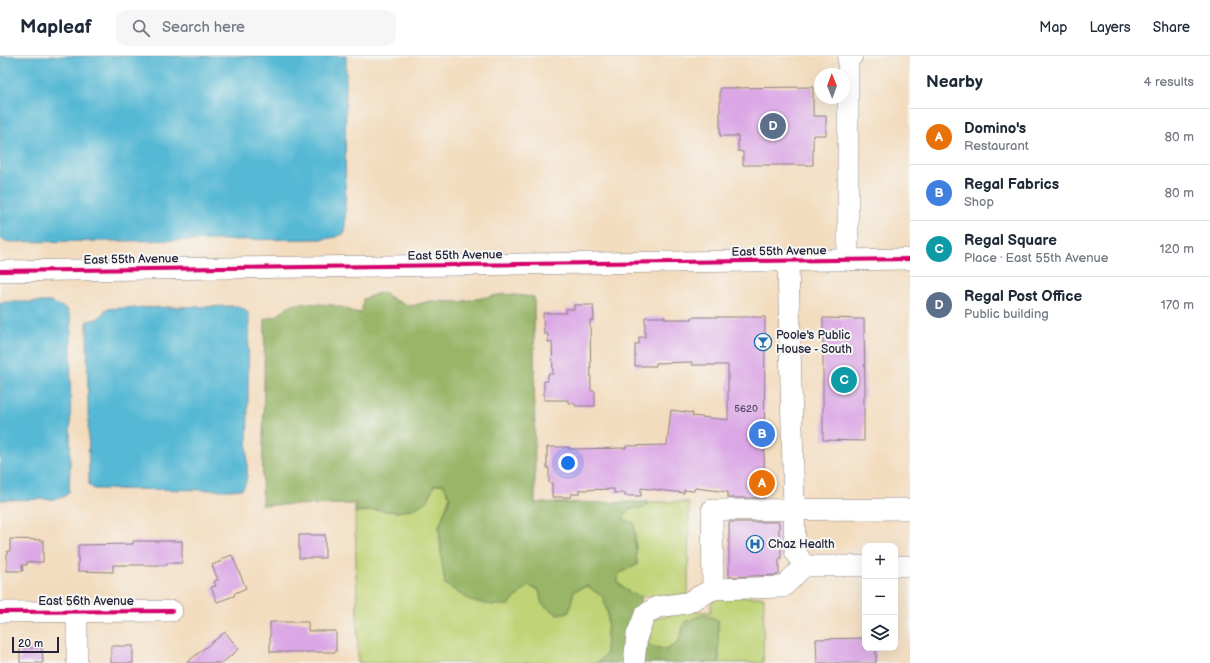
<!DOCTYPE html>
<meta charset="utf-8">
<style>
body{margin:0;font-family:"Balsamiq Sans",sans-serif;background:#f6f6f7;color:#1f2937}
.controls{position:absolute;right:12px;bottom:12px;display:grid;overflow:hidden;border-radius:8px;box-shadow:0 4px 16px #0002}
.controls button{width:36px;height:36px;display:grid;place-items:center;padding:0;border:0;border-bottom:1px solid #e0e1e3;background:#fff;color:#1f2937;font:20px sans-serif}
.compass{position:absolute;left:814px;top:12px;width:36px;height:36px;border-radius:50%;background:#fff;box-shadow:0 4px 16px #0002;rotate:359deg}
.scale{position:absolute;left:12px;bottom:10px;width:47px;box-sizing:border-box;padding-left:4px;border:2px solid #22223b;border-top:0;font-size:11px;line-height:14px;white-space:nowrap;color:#22223b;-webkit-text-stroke:3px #f6f6f2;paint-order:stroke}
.you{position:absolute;left:568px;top:407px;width:14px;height:14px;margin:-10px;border:3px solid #fff;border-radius:50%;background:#1a73e8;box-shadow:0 0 0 6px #1a73e833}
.badge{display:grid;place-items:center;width:26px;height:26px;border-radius:50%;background:#1f6fb2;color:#fff;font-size:13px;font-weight:700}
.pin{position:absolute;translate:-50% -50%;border:2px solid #fff;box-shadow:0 1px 4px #0006}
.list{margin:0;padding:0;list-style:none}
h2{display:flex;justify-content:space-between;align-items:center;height:52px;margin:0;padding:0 16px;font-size:17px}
h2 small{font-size:13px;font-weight:400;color:#747a83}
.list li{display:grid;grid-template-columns:26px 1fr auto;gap:12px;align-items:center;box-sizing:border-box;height:56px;padding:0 16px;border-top:1px solid #e0e1e3}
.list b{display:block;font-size:15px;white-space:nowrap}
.list p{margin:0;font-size:13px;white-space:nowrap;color:#747a83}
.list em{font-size:13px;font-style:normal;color:#747a83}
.icon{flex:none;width:22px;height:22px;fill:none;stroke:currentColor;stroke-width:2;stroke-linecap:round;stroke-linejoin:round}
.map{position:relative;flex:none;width:910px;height:607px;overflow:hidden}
header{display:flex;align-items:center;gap:24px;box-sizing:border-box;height:56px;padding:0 20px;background:#fff;border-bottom:1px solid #e0e1e3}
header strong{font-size:19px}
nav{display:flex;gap:22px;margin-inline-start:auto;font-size:14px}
.search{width:280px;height:36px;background:#f6f6f7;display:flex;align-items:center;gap:10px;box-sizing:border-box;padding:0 14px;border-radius:12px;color:#747a83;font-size:15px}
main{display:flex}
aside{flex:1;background:#fff}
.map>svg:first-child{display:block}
</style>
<header>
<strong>Mapleaf</strong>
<div class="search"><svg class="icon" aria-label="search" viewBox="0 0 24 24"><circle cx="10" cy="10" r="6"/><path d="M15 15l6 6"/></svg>Search here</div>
<nav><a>Map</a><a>Layers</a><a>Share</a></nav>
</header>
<main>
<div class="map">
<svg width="910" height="607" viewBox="0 0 910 607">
<rect width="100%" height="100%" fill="#f6f6f2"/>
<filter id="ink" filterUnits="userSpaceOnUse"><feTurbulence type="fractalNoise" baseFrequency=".025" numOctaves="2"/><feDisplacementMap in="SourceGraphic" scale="8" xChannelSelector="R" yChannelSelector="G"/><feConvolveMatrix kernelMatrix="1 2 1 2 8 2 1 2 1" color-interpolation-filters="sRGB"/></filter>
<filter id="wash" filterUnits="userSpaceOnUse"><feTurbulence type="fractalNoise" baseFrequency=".012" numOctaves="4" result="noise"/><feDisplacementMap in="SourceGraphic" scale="16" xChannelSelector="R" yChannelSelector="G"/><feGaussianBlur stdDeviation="0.9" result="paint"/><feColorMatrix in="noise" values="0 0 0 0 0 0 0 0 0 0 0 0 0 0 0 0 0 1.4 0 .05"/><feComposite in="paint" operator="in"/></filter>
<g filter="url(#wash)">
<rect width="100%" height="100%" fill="#f3dcbe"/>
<g fill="#c0d376" stroke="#717a58">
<polygon points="443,428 450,441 439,471 442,505 445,528 509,549 521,536 529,530 539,534 542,548 587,530 603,541 608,559 606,598 597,607 358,607 355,456 379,454 398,456 428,444 434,429"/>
<polygon points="649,446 689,446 688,539 641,541 630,537 618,527 618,518 637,508 634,467 622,463 628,453 644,452"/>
<polygon points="718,541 764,541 763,607 719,607 718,564 685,566 678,587 666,594 648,589 655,562 689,555 711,556 711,547"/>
</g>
<polygon fill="#98b567" stroke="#5d6c51" points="382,236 396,245 412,250 429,245 459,246 504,238 534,241 535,447 649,446 644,452 628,453 623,463 634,467 637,509 618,518 618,527 630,537 641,541 638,564 646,589 666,594 678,587 685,566 704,558 718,564 719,607 597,607 606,598 608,559 603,541 587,530 574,535 569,556 557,558 542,548 539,534 529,530 521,536 509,549 492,549 471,545 445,528 442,505 439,471 450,441 443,428 434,429 428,444 416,452 398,456 379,454 355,456 355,448 262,449 265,263 277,260 288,250 303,247 332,249 345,252 355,257 362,256 363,243"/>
<g fill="#55b8d4" stroke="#3c6d88">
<polygon points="0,0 346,0 345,177 336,181 325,183 9,186 0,183"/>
<polygon points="0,246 51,246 67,253 71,263 70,410 69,436 65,440 58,443 0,444"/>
<path d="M238 250 246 254 249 260 247 420 245 429 242 433 231 434 94 433 89 429 87 265C98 263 100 263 106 253L118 252Z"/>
</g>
<g id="blocks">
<g fill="#dba7e5">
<polygon points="813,31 813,60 826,60 826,79 813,79 813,109 743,109 743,96 738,95 738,80 720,80 720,32"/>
<polygon points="574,249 593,249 594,264 590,264 591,335 595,335 595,350 575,350 575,347 568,347 568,344 544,344 544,325 548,325 548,318 553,318 552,286 548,286 548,278 544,278 543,257 566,257 566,253 574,253"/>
<polygon points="645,261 665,261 665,263 692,263 692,261 765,261 764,442 728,442 728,436 695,432 694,435 684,434 684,437 641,432 641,440 625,440 625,437 614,437 614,433 579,434 579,438 571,438 571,441 552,441 552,427 549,427 549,412 547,412 547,391 569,391 569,393 626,392 626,390 667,389 671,354 693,357 692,360 728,364 728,309 692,309 692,306 656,307 656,310 635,310 635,288 639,288 639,281 645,281"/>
<polygon points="823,262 864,263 865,341 864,341 864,385 823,384"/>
<polygon points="729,466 779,466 779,483 781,483 781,503 779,503 779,518 778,519 729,521"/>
<rect x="299" y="479" width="26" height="23"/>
<polygon points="10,483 43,484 43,506 27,506 27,509 22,509 23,515 7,515 7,495 10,495"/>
<polygon points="133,485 182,485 182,507 167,507 167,509 113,509 113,516 78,515 78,489 133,488"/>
<polygon points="232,499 246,532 235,537 234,540 217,546 211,531 216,530 214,525 218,524 212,509 222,505 222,503"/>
<polygon points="270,566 308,566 308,575 336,575 336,596 270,596"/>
<polygon points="225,576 239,593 222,607 186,607"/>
<polygon points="865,582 865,592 876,592 876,607 817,607 816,583"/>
<rect x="111" y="590" width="22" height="17"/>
<polygon points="20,592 42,592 43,607 20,607"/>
</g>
</g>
</g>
<g filter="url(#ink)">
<use href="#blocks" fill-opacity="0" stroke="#8a7f7c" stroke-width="1"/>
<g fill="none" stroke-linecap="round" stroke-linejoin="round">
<defs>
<g id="minor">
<polyline points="848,204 848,3 852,0"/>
<polyline points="788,205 795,495 804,510 865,510"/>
<polyline points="0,215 910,203"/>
<polyline points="895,510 910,510"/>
<polyline points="713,533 783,531 804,510"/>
<polyline points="77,555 77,607"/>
<polyline points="0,556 172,555"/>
<polyline points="634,607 637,579 645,559 657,551 687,547 713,533 712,454 910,453"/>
</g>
</defs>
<use href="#minor" stroke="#8a7f7c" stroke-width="22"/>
<use href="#minor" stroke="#fff" stroke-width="21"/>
<defs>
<g id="cycleway">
<polyline points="0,215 910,203"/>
<polyline points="0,556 172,555"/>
</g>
</defs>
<use href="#cycleway" stroke="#f6f6f2" stroke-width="6"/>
<use href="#cycleway" stroke="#d6006c" stroke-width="4"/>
</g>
</g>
<defs>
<symbol id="bar-ring" viewBox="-11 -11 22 22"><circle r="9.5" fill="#f6f6f2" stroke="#1f6fb2" stroke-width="1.5"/><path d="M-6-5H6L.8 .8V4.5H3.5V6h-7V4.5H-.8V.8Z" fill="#1f6fb2"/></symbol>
<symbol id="hospital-ring" viewBox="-11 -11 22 22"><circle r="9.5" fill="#f6f6f2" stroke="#1f6fb2" stroke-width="1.5"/><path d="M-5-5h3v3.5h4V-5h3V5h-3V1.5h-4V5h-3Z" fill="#1f6fb2"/></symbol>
</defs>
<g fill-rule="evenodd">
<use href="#bar-ring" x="753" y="276" width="20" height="20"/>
<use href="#hospital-ring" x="745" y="478" width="20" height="20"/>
</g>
<g text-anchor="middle" stroke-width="4" stroke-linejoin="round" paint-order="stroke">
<g font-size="10" fill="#504366">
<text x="746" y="356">5620</text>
</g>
<g font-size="12" fill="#22223b" stroke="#f6f6f2">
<text transform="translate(779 195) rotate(-1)" y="4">East 55th Avenue</text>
<text transform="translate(455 199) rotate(-1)" y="4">East 55th Avenue</text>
<text transform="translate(131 203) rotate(-1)" y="4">East 55th Avenue</text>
<text x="86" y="549">East 56th Avenue</text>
</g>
<g font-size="12" fill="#22223b" stroke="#f6f6f2" text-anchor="start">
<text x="776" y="283">Poole's Public<tspan x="776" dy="14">House - South</tspan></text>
<text x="768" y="492">Chaz Health</text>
</g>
</g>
</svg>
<div class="controls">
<button>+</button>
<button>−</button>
<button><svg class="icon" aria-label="layers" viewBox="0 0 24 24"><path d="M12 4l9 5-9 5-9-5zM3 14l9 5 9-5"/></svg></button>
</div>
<svg class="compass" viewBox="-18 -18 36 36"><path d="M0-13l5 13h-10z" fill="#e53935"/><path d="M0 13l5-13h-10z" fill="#747a83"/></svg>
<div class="scale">20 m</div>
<div class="you"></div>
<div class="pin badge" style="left:762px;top:427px;background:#e8710a">A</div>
<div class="pin badge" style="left:762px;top:378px;background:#3f7fe0">B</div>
<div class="pin badge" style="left:844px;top:324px;background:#0f9aa8">C</div>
<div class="pin badge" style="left:773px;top:70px;background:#5c6f8a">D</div>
</div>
<aside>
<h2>Nearby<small>4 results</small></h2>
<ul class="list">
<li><span class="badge" style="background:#e8710a">A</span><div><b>Domino's</b><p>Restaurant</p></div><em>80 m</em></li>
<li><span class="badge" style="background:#3f7fe0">B</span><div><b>Regal Fabrics</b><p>Shop</p></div><em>80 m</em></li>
<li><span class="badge" style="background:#0f9aa8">C</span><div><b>Regal Square</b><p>Place · East 55th Avenue</p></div><em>120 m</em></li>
<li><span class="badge" style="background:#5c6f8a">D</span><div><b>Regal Post Office</b><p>Public building</p></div><em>170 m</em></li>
</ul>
</aside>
</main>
